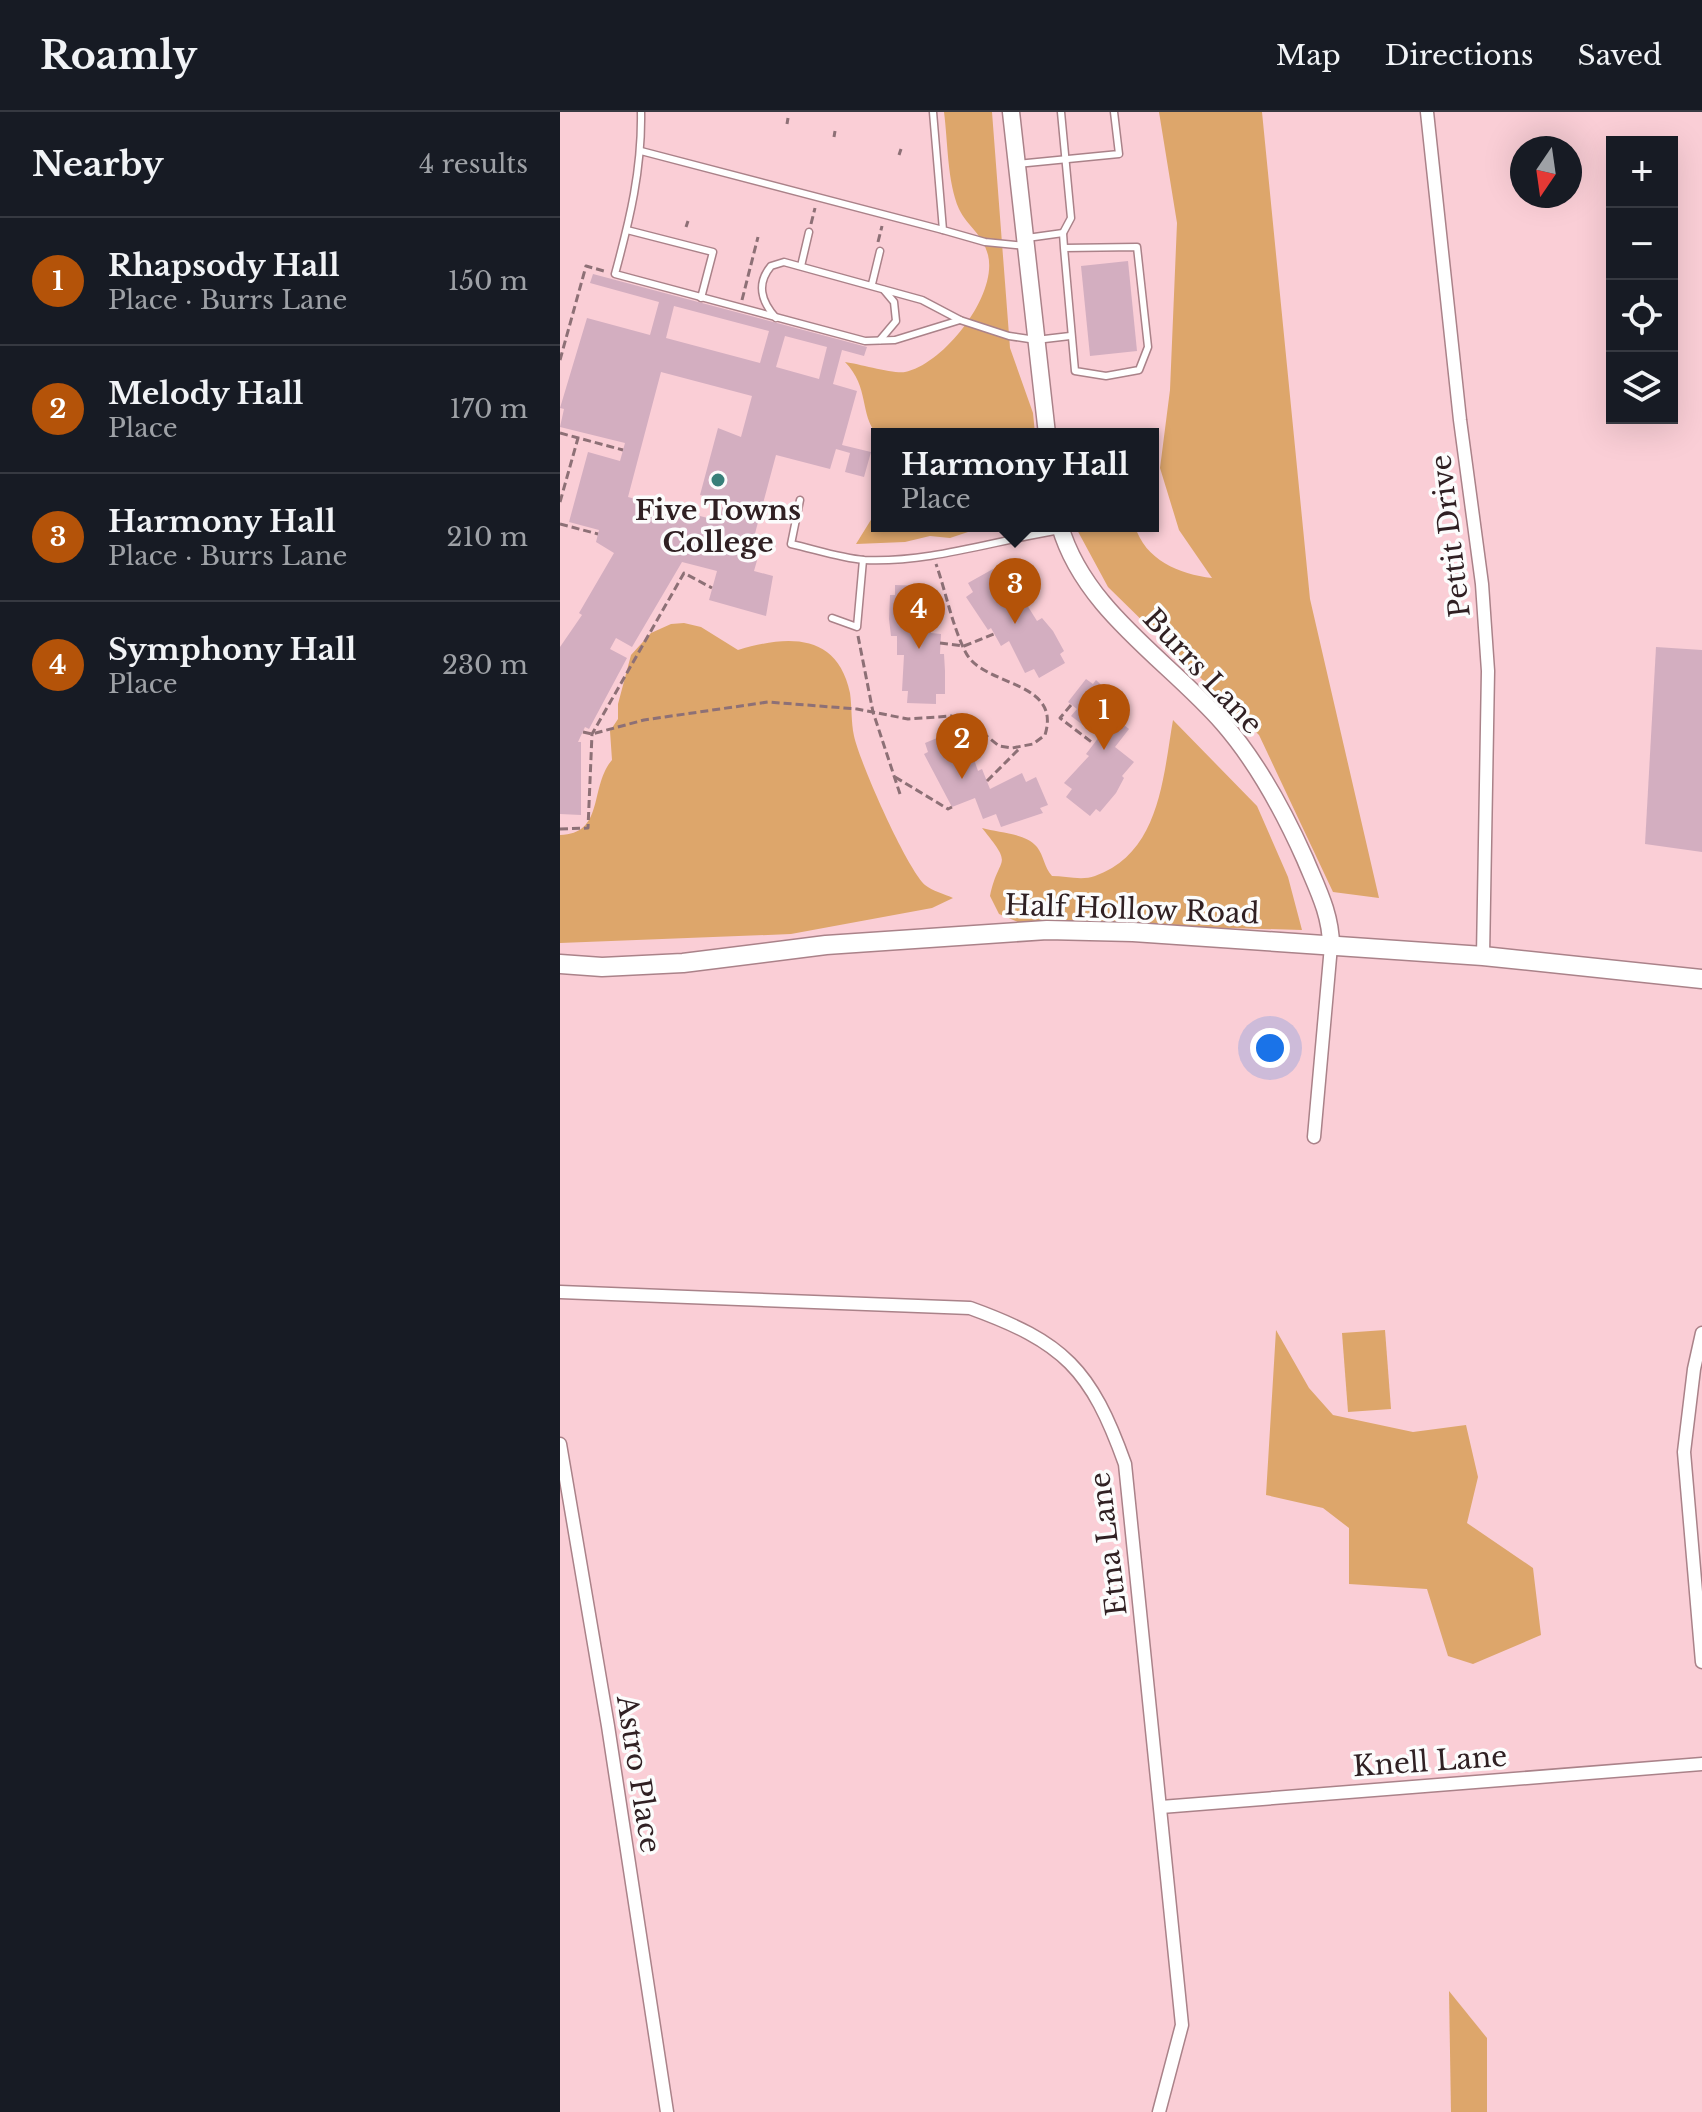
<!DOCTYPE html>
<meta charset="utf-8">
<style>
body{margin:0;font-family:"Libre Baskerville",serif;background:#242831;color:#f1f3f6}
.controls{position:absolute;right:24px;top:24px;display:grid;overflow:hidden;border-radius:0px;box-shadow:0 8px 32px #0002}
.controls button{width:72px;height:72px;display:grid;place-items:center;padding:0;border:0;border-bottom:2px solid #363941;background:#171b24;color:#f1f3f6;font:40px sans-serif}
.compass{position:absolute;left:950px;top:24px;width:72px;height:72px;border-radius:50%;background:#171b24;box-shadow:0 8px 32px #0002;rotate:193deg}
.you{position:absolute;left:710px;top:936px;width:28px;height:28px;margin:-20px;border:6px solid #fff;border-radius:50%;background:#1a73e8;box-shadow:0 0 0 12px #1a73e833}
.badge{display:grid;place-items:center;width:52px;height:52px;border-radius:50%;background:#b45309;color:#fff;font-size:26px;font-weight:700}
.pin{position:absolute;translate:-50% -66px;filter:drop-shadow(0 2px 4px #0008)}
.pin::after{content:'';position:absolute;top:42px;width:28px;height:24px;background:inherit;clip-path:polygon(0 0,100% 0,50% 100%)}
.popup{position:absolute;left:311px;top:316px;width:288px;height:104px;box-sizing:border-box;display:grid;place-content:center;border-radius:0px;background:#171b24;filter:drop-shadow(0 2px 6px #0005);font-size:26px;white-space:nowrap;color:#9ea1a6}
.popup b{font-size:30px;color:#f1f3f6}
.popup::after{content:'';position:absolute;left:50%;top:100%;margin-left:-16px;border:16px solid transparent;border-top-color:#171b24}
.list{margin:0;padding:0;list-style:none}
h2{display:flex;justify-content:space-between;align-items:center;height:104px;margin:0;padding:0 32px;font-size:34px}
h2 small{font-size:26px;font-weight:400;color:#9ea1a6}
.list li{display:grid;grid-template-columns:52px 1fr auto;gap:24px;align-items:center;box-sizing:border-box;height:128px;padding:0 32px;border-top:2px solid #363941}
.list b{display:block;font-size:30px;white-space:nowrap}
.list p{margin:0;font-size:26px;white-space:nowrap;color:#9ea1a6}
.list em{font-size:26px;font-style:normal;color:#9ea1a6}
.icon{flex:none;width:44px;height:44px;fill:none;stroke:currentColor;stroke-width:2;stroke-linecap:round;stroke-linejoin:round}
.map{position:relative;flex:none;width:1142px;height:2000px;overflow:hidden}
header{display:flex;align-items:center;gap:48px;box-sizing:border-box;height:112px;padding:0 40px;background:#171b24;border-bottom:2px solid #363941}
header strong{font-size:38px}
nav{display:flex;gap:44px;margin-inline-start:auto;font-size:28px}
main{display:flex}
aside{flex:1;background:#171b24}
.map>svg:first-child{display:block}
</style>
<header>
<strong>Roamly</strong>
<nav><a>Map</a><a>Directions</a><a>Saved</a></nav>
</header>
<main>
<aside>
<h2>Nearby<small>4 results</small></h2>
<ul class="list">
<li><span class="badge">1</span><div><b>Rhapsody Hall</b><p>Place · Burrs Lane</p></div><em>150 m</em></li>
<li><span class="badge">2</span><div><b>Melody Hall</b><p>Place</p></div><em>170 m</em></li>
<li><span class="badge">3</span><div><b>Harmony Hall</b><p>Place · Burrs Lane</p></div><em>210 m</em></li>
<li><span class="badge">4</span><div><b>Symphony Hall</b><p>Place</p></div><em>230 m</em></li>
</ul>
</aside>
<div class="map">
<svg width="1142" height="2000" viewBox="0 0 1142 2000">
<rect width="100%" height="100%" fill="#faced6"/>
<g fill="#dda66b">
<path d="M384 0H432L450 236 473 301 475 322 317 323C299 301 310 276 285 250 299 252 334 262 345 260 384 252 438 183 428 143 423 122 407 114 399 97 387 69 388 30 384 0Z"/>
<path d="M599 0H702L750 487 819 786 773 780 699 623 548 475 515 414H575C585 448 619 462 652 466L619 418 600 356 610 278 617 111Z"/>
<polygon points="317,398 317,414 426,414 390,426 370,424 345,430 296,432"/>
<path d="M124 511 141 515 178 538C225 524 277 519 290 581 292 595 291 610 294 624 300 651 346 755 365 773 372 779 385 782 393 786L372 796 231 822 0 831V723C45 722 29 675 52 648L50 619 58 607V592L71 543 91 521 111 512Z"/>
<path d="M613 608 697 694 728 765 742 818 458 810 439 802 430 784C439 741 455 757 422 716 439 721 466 721 477 735 484 744 484 755 492 764 505 764 522 769 535 764 600 741 603 665 613 608Z"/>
<polygon points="716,1218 749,1276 773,1303 853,1320 906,1313 918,1365 907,1411 973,1456 981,1523 913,1552 888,1544 867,1477 789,1472 789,1416 763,1396 706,1383"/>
<polygon points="825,1218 831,1297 788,1300 782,1221"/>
<polygon points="889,1879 927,1926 927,2000 891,2000"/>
</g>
<g fill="#d3aec0" fill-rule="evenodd">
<polygon points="568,149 577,239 530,244 521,154"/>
<path d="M33 162 307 235 304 244 282 238 273 272 297 279 282 333 311 340 304 365 285 360 290 341 276 337 270 357 216 343 193 429 202 431 194 459 213 464 206 504 149 488 157 459 122 450 72 535 56 526 50 537 67 546 29 617 25 615 18 630H21V703L0 702V535L22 503 19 501 54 441 36 430 39 418 9 410 28 340 60 349 65 331 0 315 4 297 0 296 27 206 90 223 99 190 30 171ZM114 194 209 219 200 251 106 226ZM225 224 267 235 259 267 216 255ZM101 260 192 284 181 325 158 316 140 383 164 388 159 409 68 385Z"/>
<polygon points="433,457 438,467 443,465 461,496 467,493 477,509 482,506 493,519 504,539 500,542 505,551 479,566 474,557 465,561 449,529 441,534 431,516 428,518 406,485 413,480 408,471"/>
<polygon points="335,473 365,474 365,485 374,485 371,521 381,522 380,542 384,542 385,559 385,582 376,582 376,592 347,591 348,579 342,579 344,543 337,543 337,524 331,524 329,507 330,483 335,483"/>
<polygon points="1096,535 1142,538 1142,740 1085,732"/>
<polygon points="526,567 533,572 536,568 568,598 559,609 569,617 555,635 574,650 562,664 564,666 556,681 540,700 536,697 530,704 506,685 512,677 504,671 529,644 526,642 539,625 511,604 517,597 508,590"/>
<polygon points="394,619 397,628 406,624 418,659 422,657 430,677 462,661 466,670 476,665 488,693 480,696 483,701 441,715 436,702 423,707 415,686 392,695 364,642 368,640 365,631"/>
</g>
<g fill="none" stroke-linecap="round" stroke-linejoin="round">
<defs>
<g id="service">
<path d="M81 0C82 57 70 107 55 162L305 229 335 228 400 208"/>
<polyline points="373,0 383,118 425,130 466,134"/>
<polyline points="501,0 511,106 503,121 504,136 515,259 546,264 579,258 588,235 577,135 504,136"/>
<polyline points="81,39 383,118"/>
<polyline points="457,52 559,42 554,0"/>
<polyline points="67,118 153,140 141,186"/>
<polyline points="467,126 503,121"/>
<polyline points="241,154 249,120"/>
<polyline points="312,172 320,139"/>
<path d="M216 206C201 189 196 172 211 154L224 150 362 188 400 208 449 224 476 228 510 224"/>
<polyline points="320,228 336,209 334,190 324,178"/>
<path d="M240 388 231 432C254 437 280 446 304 448 371 451 436 428 501 418"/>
<polyline points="272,506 297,515 303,448"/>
</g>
<g id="minor">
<polyline points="867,0 900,308 922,472 928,559 923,844"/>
<polyline points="754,1025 771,834"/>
<path d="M0 1180 410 1196C504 1230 531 1257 565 1352L622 1913 599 2000"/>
<polyline points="1142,1221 1134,1257 1124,1340 1142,1550"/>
<polyline points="0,1332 48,1614 107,2000"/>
<polyline points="601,1695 1142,1652"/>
</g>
<g id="tertiary">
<polyline points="451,0 487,322"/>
<path d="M500 414C524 498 608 548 663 611 697 650 724 700 745 747 757 776 771 802 771 834"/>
</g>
<polyline id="secondary" points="0,852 42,855 123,851 266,833 487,818 573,820 923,844 1142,867"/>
</defs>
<use href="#service" stroke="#aa8289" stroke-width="9"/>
<use href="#minor" stroke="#aa8289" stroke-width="15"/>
<use href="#tertiary" stroke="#aa8289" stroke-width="19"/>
<use href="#secondary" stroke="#aa8289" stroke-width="21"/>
<g stroke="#8d7076" stroke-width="3" stroke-dasharray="8 4" stroke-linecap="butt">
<polyline points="227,12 228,6"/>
<polyline points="274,25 275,19"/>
<polyline points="339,43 341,37"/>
<polyline points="251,112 255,96"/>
<polyline points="126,115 128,109"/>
<polyline points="318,130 322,114"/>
<polyline points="182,188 198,125"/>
<polyline points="0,248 26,154 44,159"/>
<polyline points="0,321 63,338"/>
<polyline points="0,390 18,326"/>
<polyline points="0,412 38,422"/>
<polyline points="298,524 313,600 340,682"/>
<polyline points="380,531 404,534 434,522"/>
<polyline points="511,593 500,606 534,632"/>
<path d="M23 620 32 622 84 608 208 590 297 597 348 607 391 604 409 610 439 634 452 636 473 632 485 623C502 568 424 575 406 541 392 514 386 480 376 452"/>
<polyline points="335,665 388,697 392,695"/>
<polyline points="427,669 460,636"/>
<polyline points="0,717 28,716 32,622 124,461 152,476"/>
</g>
<use href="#service" stroke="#fff" stroke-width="6"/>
<use href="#minor" stroke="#fff" stroke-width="12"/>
<use href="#tertiary" stroke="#fff" stroke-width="16"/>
<use href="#secondary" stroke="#fff" stroke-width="18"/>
</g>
<circle fill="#387f79" stroke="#fcfcfc" stroke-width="3" cx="158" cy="368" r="8"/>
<g text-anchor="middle" stroke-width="7" stroke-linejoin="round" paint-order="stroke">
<g font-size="28" font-weight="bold" fill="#302023" stroke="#fcfcfc">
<text x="158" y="408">Five Towns<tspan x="158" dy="32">College</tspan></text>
</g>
<g font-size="28" fill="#302023" stroke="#fcfcfc">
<text transform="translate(890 424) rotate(-97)" y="10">Pettit Drive</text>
<text transform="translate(643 559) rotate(47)" y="10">Burrs Lane</text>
<text transform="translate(572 797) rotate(2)" y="10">Half Hollow Road</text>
<text transform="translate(548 1432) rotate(-97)" y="10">Etna Lane</text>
<text transform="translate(870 1649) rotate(-4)" y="10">Knell Lane</text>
<text transform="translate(79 1662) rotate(81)" y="10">Astro Place</text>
</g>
</g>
</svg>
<div class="controls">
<button>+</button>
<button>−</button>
<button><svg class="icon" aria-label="locate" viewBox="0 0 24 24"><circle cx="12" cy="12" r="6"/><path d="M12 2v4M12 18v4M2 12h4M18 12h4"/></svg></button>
<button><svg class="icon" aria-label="layers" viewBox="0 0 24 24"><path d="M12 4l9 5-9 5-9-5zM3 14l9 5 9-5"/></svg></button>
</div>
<svg class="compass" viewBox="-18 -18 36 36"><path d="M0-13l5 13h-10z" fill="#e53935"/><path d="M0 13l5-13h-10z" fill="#9ea1a6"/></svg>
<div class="you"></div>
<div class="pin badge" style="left:544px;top:638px">1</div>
<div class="pin badge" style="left:402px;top:667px">2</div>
<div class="pin badge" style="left:455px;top:512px">3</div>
<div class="popup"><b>Harmony Hall</b>Place</div>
<div class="pin badge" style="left:359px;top:537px">4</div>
</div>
</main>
